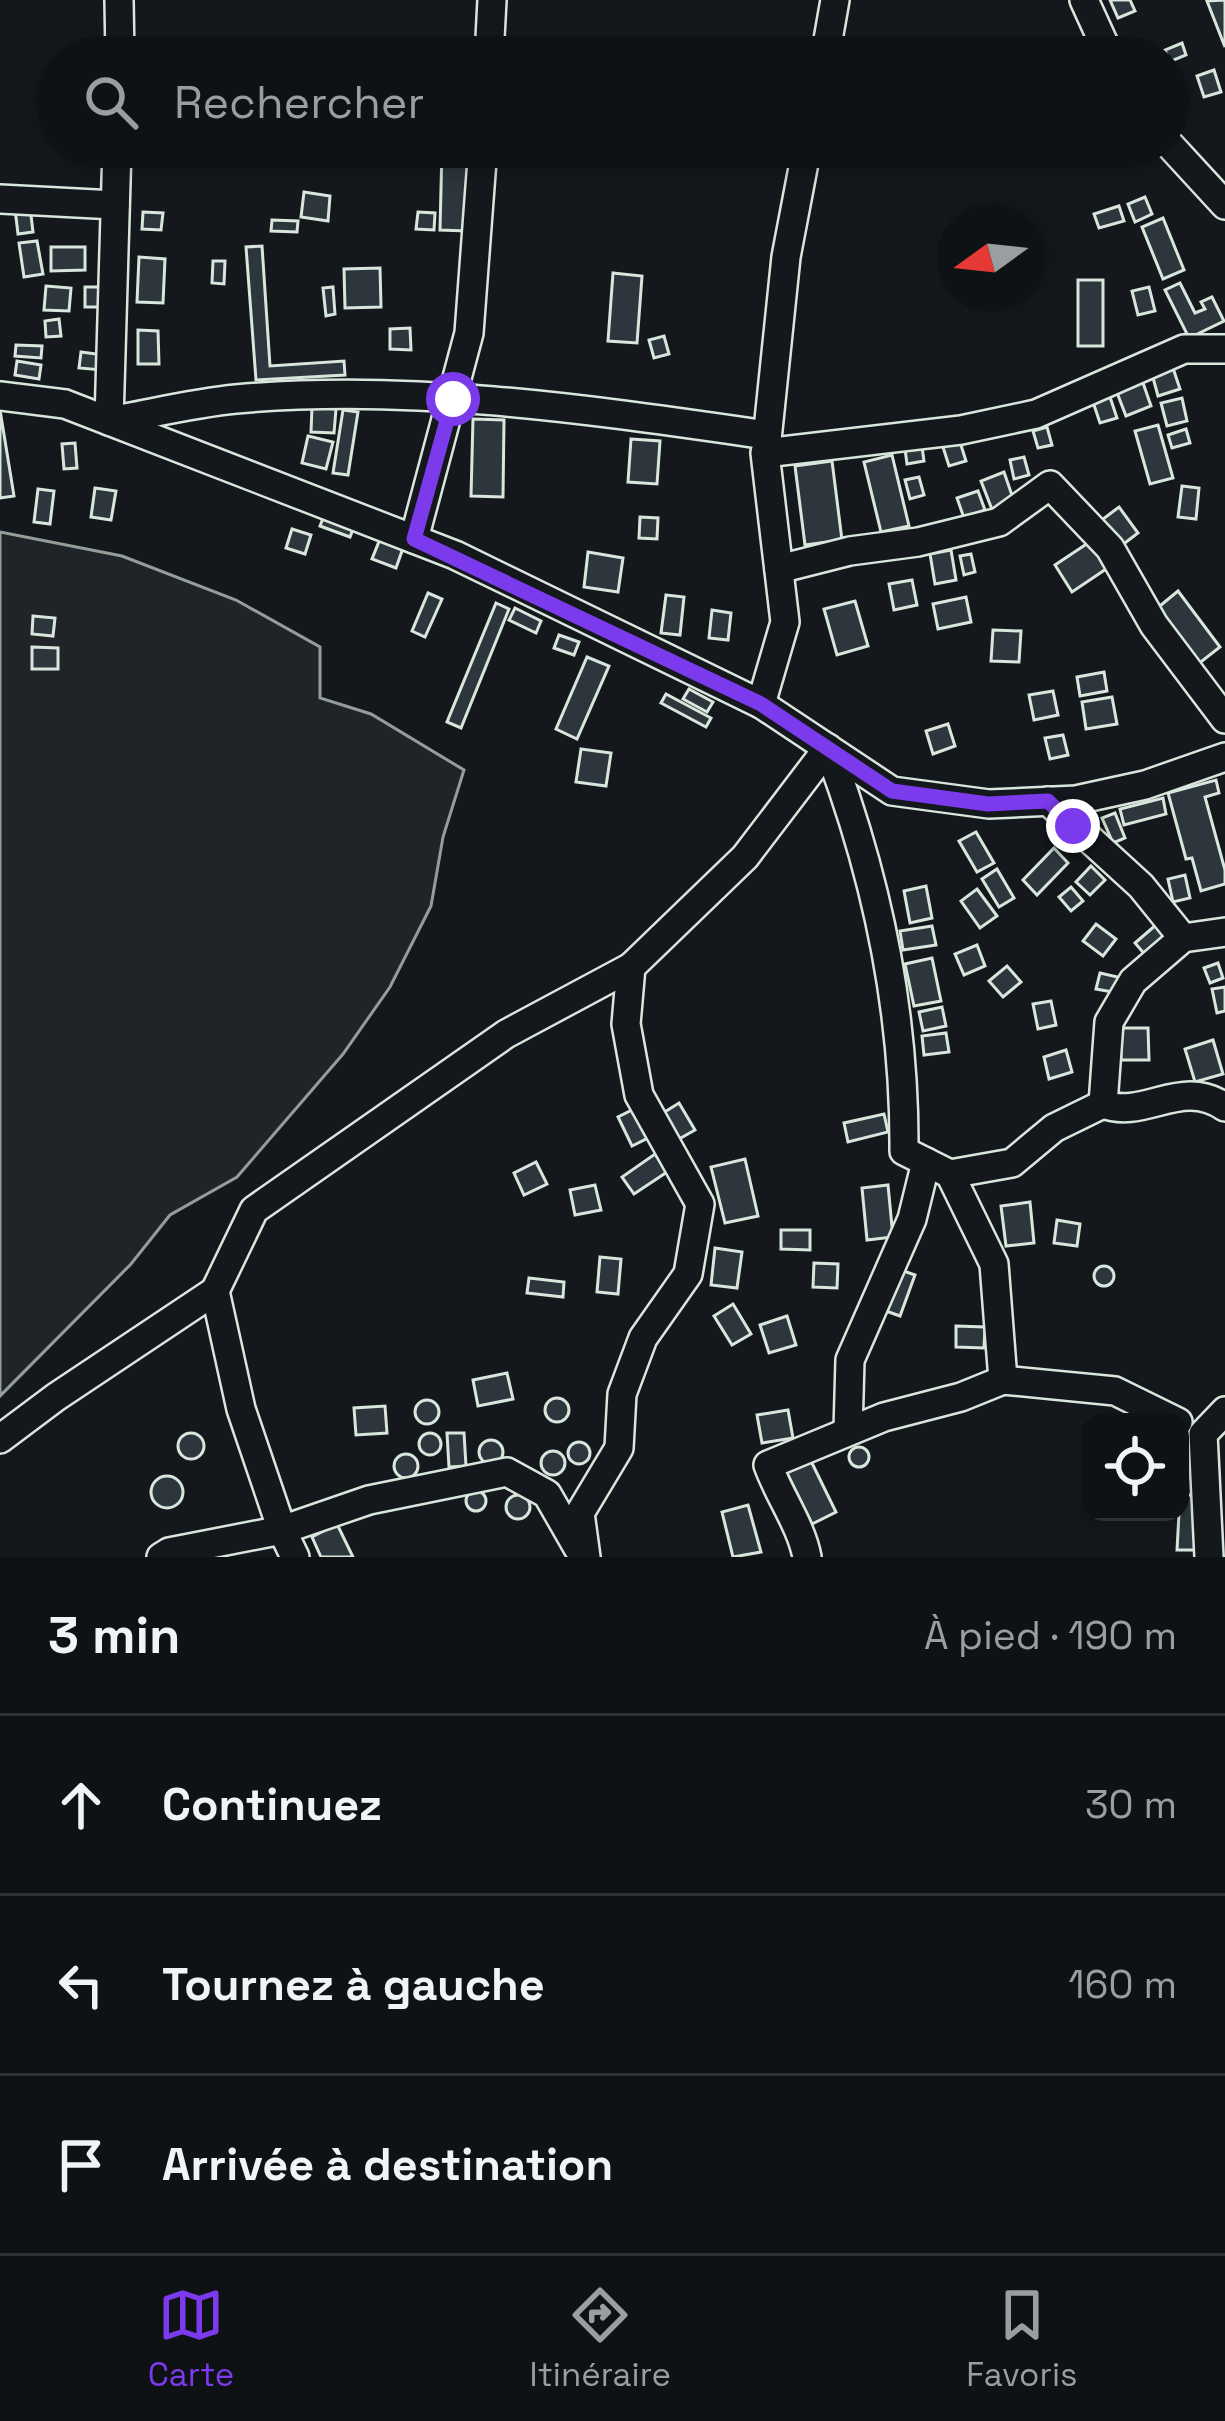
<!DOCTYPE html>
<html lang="fr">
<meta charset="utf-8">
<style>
body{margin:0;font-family:"Space Grotesk",sans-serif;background:#181b1e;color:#f1f3f6}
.controls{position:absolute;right:36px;bottom:36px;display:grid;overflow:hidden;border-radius:24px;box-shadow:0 6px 18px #0003}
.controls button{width:108px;height:108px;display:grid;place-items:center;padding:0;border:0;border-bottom:3px solid #2f3234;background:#0f1215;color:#f1f3f6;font:60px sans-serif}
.compass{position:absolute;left:937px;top:204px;width:108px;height:108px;border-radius:50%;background:#0f1215;box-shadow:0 6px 18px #0003;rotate:255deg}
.stop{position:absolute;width:36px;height:36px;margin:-27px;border:9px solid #7c3aed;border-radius:50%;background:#fff}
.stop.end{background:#7c3aed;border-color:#fff;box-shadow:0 3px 12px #0008}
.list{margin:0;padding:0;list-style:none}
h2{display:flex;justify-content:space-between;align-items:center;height:156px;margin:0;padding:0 48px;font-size:51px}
h2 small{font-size:39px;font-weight:400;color:#9b9ea0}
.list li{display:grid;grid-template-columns:78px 1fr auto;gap:36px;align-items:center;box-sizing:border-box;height:180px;padding:0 48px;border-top:3px solid #2f3234}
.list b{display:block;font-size:45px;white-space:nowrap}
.list em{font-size:39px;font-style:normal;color:#9b9ea0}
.icon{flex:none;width:66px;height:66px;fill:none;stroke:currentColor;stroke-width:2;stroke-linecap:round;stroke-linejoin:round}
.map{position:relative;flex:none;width:1225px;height:1557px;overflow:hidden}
.search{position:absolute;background:#0f1215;box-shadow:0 6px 18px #0003;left:36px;right:36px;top:36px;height:132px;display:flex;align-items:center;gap:30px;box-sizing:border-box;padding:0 42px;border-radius:66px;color:#9b9ea0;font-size:45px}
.sheet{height:696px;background:#0f1215}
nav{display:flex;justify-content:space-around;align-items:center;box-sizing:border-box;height:168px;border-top:3px solid #2f3234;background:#0f1215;font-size:33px;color:#9b9ea0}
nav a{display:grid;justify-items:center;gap:6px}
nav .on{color:#7c3aed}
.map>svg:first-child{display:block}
</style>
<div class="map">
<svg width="1225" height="1557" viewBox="0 0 1225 1557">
<rect width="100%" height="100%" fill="#14181c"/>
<polygon fill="#202428" stroke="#939e99" stroke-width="3" points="0,532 122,556 236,600 320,647 320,698 371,714 464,770 443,837 431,906 390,987 343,1054 237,1177 170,1215 131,1264 0,1396"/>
<g fill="#2c363c" stroke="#d8e6dc" stroke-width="3">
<polygon points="1110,0 1130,0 1135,11 1118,18"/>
<polygon points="1225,0 1225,47 1207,1"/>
<polygon points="1182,43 1186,55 1169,62 1165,50"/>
<polygon points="1214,70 1221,92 1204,97 1197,76"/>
<polygon points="442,147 469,147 466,231 440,230"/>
<polygon points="304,192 330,196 328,221 301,217"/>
<polygon points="1145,197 1152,214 1135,222 1128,204"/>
<polygon points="1119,206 1124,221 1099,228 1094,214"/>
<polygon points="30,207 33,232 18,234 15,209"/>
<polygon points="143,212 163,213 161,230 142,229"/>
<polygon points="418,212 435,213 434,230 416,229"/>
<polygon points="1163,218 1184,270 1163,279 1142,227"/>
<polygon points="272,220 298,221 297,232 271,231"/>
<polygon points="37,241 43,274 24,277 19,243"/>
<polygon points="262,246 270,366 344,361 345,375 256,380 246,247"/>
<polygon points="51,247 85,247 85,270 51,271"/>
<polygon points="139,257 165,259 163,303 137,302"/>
<polygon points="213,261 225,261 224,284 212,283"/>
<polygon points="380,268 381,307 345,308 344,269"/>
<polygon points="613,273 642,276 637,343 608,341"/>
<rect x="1078" y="280" width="25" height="66"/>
<polygon points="1180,283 1195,313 1205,309 1201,302 1212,297 1224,321 1189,338 1165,290"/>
<polygon points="46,286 71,288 69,311 44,310"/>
<rect x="85" y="287" width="22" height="20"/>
<polygon points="333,287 335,314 326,316 323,288"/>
<polygon points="1149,287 1155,311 1138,315 1132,291"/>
<polygon points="59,319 61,336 46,337 45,321"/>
<polygon points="410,328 411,350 390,349 390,329"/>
<polygon points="138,330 158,331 159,364 138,364"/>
<polygon points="664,336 669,354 654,358 649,340"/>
<polygon points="16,345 42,346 41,358 15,356"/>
<polygon points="81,352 104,355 102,370 79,368"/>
<polygon points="17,361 41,365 39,379 15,375"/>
<polygon points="1173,368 1180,389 1158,396 1152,374"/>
<polygon points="1142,380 1151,406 1126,416 1116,390"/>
<polygon points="1109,394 1117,418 1100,423 1092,399"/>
<polygon points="1182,398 1187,421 1167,426 1161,403"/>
<polygon points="312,407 336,409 334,433 311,432"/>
<polygon points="0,410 14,496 0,498"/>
<polygon points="343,410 358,412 348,475 333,473"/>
<polygon points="473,419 504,420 503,497 471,496"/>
<polygon points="1158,425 1173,478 1150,484 1135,431"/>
<polygon points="1047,427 1052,445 1038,448 1033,431"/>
<polygon points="1186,429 1190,443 1172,448 1168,435"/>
<polygon points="308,436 333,442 326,469 302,463"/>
<polygon points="631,439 660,441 657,484 628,482"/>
<polygon points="960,442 966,461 949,466 943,447"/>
<polygon points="75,443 77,468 64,469 62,444"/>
<polygon points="922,447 924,461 907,464 905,449"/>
<polygon points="892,455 909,526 881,532 864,462"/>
<polygon points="1024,457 1029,475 1014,479 1010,460"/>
<polygon points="832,461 842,540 805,545 795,466"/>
<polygon points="1004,472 1015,504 993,512 981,481"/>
<polygon points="919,477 924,495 910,499 905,480"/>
<polygon points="1182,486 1199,488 1196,519 1178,517"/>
<polygon points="95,488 116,491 111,520 91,517"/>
<polygon points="38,489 54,491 50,524 34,522"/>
<polygon points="978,491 985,510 964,518 957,498"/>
<polygon points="1119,507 1138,533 1117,549 1099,522"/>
<polygon points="325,513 355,524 350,537 320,526"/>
<polygon points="640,517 658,518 657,539 639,538"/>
<polygon points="292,529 311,535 305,554 286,548"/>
<polygon points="380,539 403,548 396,568 372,559"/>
<polygon points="1094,539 1112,565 1072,592 1055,565"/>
<polygon points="951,550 956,580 935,584 930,554"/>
<polygon points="588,552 623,558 618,592 584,587"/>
<polygon points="971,554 975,572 964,575 960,556"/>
<polygon points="912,580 917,605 894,610 889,584"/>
<polygon points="1178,591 1220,647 1197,665 1155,610"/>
<polygon points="428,593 442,599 425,637 412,631"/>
<polygon points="666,595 684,597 680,635 661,633"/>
<polygon points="966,597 971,622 938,629 933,604"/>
<polygon points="855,601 868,646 837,655 824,609"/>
<polygon points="496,603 509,609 461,728 447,722"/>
<polygon points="515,608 541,621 536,633 509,620"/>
<polygon points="712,610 731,613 728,640 709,638"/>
<polygon points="33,616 55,618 53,636 32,634"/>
<polygon points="993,630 1021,631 1019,662 991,661"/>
<polygon points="559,635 579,642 574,655 554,648"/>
<polygon points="32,647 58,648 58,669 32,669"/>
<polygon points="587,657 609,666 577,739 556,729"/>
<polygon points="1104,672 1107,691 1080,696 1077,677"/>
<polygon points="689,689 713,702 707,712 683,699"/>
<polygon points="1053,691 1058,715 1034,720 1029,695"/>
<polygon points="666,694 711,718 706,727 661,703"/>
<polygon points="1112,697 1117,724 1086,729 1082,702"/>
<polygon points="948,724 955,746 933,754 926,731"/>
<polygon points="1063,735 1068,755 1050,759 1045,738"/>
<polygon points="581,749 611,753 606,786 576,782"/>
<polygon points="1216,780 1219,793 1205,797 1225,870 1225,884 1201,891 1192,858 1186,859 1168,793"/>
<polygon points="1163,798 1166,814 1124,825 1120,809"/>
<polygon points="1115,813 1125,838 1113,843 1102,818"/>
<polygon points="976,832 994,863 977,872 959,841"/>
<polygon points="1054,848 1068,863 1037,895 1023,880"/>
<polygon points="1091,866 1105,880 1090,895 1076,882"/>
<polygon points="997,869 1014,898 999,907 982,879"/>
<polygon points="1185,875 1190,898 1173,902 1168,879"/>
<polygon points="926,886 932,918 910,923 904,891"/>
<polygon points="1071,887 1083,901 1071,911 1059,897"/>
<polygon points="977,889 997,916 980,928 961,901"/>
<polygon points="1096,924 1116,939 1103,956 1083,941"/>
<polygon points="1157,924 1168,939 1147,957 1135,943"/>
<polygon points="932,926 936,945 903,950 900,931"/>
<polygon points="977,945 985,966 964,975 955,954"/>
<polygon points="932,958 941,1001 914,1006 905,964"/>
<polygon points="1218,963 1223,978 1210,983 1204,968"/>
<polygon points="1007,966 1021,982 1003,997 989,981"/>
<polygon points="1100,973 1122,978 1118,993 1096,989"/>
<polygon points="1225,987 1225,1011 1217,1013 1212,989"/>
<polygon points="1051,1001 1056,1025 1038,1029 1033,1004"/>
<polygon points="942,1007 946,1026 923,1031 919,1012"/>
<polygon points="1120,1028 1148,1028 1149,1060 1121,1060"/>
<polygon points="946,1033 949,1052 924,1055 922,1036"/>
<polygon points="1213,1040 1223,1074 1195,1082 1185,1049"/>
<polygon points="1066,1050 1072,1072 1049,1079 1044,1057"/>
<polygon points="679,1103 695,1130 679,1139 663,1113"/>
<polygon points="634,1109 648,1138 632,1146 618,1117"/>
<polygon points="884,1114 888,1132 848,1142 844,1123"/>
<polygon points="655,1154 667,1172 634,1194 622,1177"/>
<polygon points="745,1159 758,1216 725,1223 711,1167"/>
<polygon points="536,1162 547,1184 524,1195 514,1173"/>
<polygon points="595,1185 601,1210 575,1215 570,1190"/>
<polygon points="888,1185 893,1237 867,1240 862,1188"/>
<polygon points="1030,1202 1034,1243 1006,1246 1001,1206"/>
<polygon points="1057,1220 1080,1224 1077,1246 1054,1243"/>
<polygon points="781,1230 810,1230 810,1250 781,1249"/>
<polygon points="715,1248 742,1252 737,1288 711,1285"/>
<polygon points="600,1257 621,1259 618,1294 597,1292"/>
<polygon points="814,1263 838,1264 837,1288 813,1287"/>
<circle cx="1104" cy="1276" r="10"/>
<polygon points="901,1270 915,1275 900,1316 886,1311"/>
<polygon points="529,1278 564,1282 563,1297 527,1293"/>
<polygon points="733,1304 751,1334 732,1345 714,1316"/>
<polygon points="787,1316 796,1345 769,1353 760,1325"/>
<polygon points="956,1326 985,1327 984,1348 956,1347"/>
<polygon points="507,1373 513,1399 478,1406 473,1380"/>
<circle cx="557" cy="1410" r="12"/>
<circle cx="427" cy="1412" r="12"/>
<polygon points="385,1406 387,1433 356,1435 354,1408"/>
<polygon points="788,1410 793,1438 762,1443 757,1415"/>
<circle cx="430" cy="1444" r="11"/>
<circle cx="191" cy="1446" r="13"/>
<polygon points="447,1433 464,1433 466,1466 449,1467"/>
<circle cx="491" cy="1452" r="12"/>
<circle cx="579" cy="1453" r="11"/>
<circle cx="859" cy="1457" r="10"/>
<circle cx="553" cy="1463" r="12"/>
<circle cx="406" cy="1466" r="12"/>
<polygon points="810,1459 836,1512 812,1524 786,1471"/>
<circle cx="167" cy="1492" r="16"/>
<circle cx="476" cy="1501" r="10"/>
<circle cx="518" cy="1507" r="12"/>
<polygon points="1180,1495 1196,1495 1196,1550 1177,1550"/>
<polygon points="748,1505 761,1552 733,1557 722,1512"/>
<polygon points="337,1524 353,1557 321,1557 312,1537"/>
</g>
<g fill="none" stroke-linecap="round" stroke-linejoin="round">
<defs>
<g id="street">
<polyline points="119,0 120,57"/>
<polyline points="1084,0 1110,57"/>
<polyline points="489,57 492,0"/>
<polyline points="825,57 835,0"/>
<polyline points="1168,143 1225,205"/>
<path d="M117 147 109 421C150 414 193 403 236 399 413 383 592 410 767 435"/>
<polyline points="0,199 115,205"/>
<polyline points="0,396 65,404 455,555 761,704 892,791 989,804 1076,800 1145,785 1225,757"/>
<polyline points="766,449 786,257 807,147"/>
<polyline points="414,539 469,333 483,147"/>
<polyline points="779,569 850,551 918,542 999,522 1050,485 1110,548 1154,625 1225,719"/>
<polyline points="761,704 785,622 765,453 961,430 1036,414 1184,349 1225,349"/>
<polyline points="1048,801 1141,886 1183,938"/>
<path d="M1225 932 1183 938 1133 981 1109 1022 1103 1104C1145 1120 1181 1077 1225 1107"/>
<polyline points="1003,1380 1115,1391 1178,1422"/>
<polyline points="848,1431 850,1360 912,1219 926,1162"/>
<polyline points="0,1439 56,1397 215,1291"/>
<polyline points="578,1548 547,1494 507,1472 369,1500 282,1530 241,1409 215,1291 254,1210 506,1034 631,967"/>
<polyline points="161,1557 169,1552 282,1530 295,1557"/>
<path d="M586 1557 580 1513 619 1448 622 1394 643 1338 688 1274 700 1204 639 1095 626 1024 631 967 745 857 828 748C877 877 905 1014 904 1151L950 1174 1012 1163 1054 1128 1103 1104"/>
<path d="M807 1557C801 1525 779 1496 768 1465L884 1417 961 1397 1003 1380 994 1264 950 1174"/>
<polyline points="1209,1557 1203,1434 1225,1411"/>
</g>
</defs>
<use href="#street" stroke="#d8e6dc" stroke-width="32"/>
<use href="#street" stroke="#14181c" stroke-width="27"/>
</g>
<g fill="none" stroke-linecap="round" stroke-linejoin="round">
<polyline stroke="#7c3aed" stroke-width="15" points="453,399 414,539 761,704 892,791 988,804 1048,801 1073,826"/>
</g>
</svg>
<div class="controls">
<button><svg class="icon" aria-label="locate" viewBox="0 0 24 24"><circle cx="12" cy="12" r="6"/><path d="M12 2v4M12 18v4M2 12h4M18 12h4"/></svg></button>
</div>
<svg class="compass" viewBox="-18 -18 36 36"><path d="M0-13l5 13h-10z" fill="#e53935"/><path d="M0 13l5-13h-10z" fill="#9b9ea0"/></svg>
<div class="stop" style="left:453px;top:399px"></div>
<div class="stop end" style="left:1073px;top:826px"></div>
<div class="search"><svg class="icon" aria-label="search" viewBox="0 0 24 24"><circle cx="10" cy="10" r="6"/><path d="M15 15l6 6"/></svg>Rechercher</div>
</div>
<section class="sheet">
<h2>3 min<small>À pied · 190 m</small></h2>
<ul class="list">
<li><svg class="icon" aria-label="ahead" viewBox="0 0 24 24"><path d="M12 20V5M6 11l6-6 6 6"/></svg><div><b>Continuez</b></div><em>30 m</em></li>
<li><svg class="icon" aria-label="left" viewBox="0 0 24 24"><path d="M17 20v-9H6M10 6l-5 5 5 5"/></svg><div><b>Tournez à gauche</b></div><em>160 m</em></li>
<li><svg class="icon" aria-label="arrive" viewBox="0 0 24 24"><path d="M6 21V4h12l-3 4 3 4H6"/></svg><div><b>Arrivée à destination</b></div></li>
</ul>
</section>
<nav>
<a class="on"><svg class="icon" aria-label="map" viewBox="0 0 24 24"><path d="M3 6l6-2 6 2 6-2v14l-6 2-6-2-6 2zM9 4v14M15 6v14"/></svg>Carte</a>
<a><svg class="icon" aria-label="directions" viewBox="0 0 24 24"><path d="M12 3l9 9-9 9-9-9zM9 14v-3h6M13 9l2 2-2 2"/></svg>Itinéraire</a>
<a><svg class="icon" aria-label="saved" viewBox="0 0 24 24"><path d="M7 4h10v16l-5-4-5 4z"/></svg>Favoris</a>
</nav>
